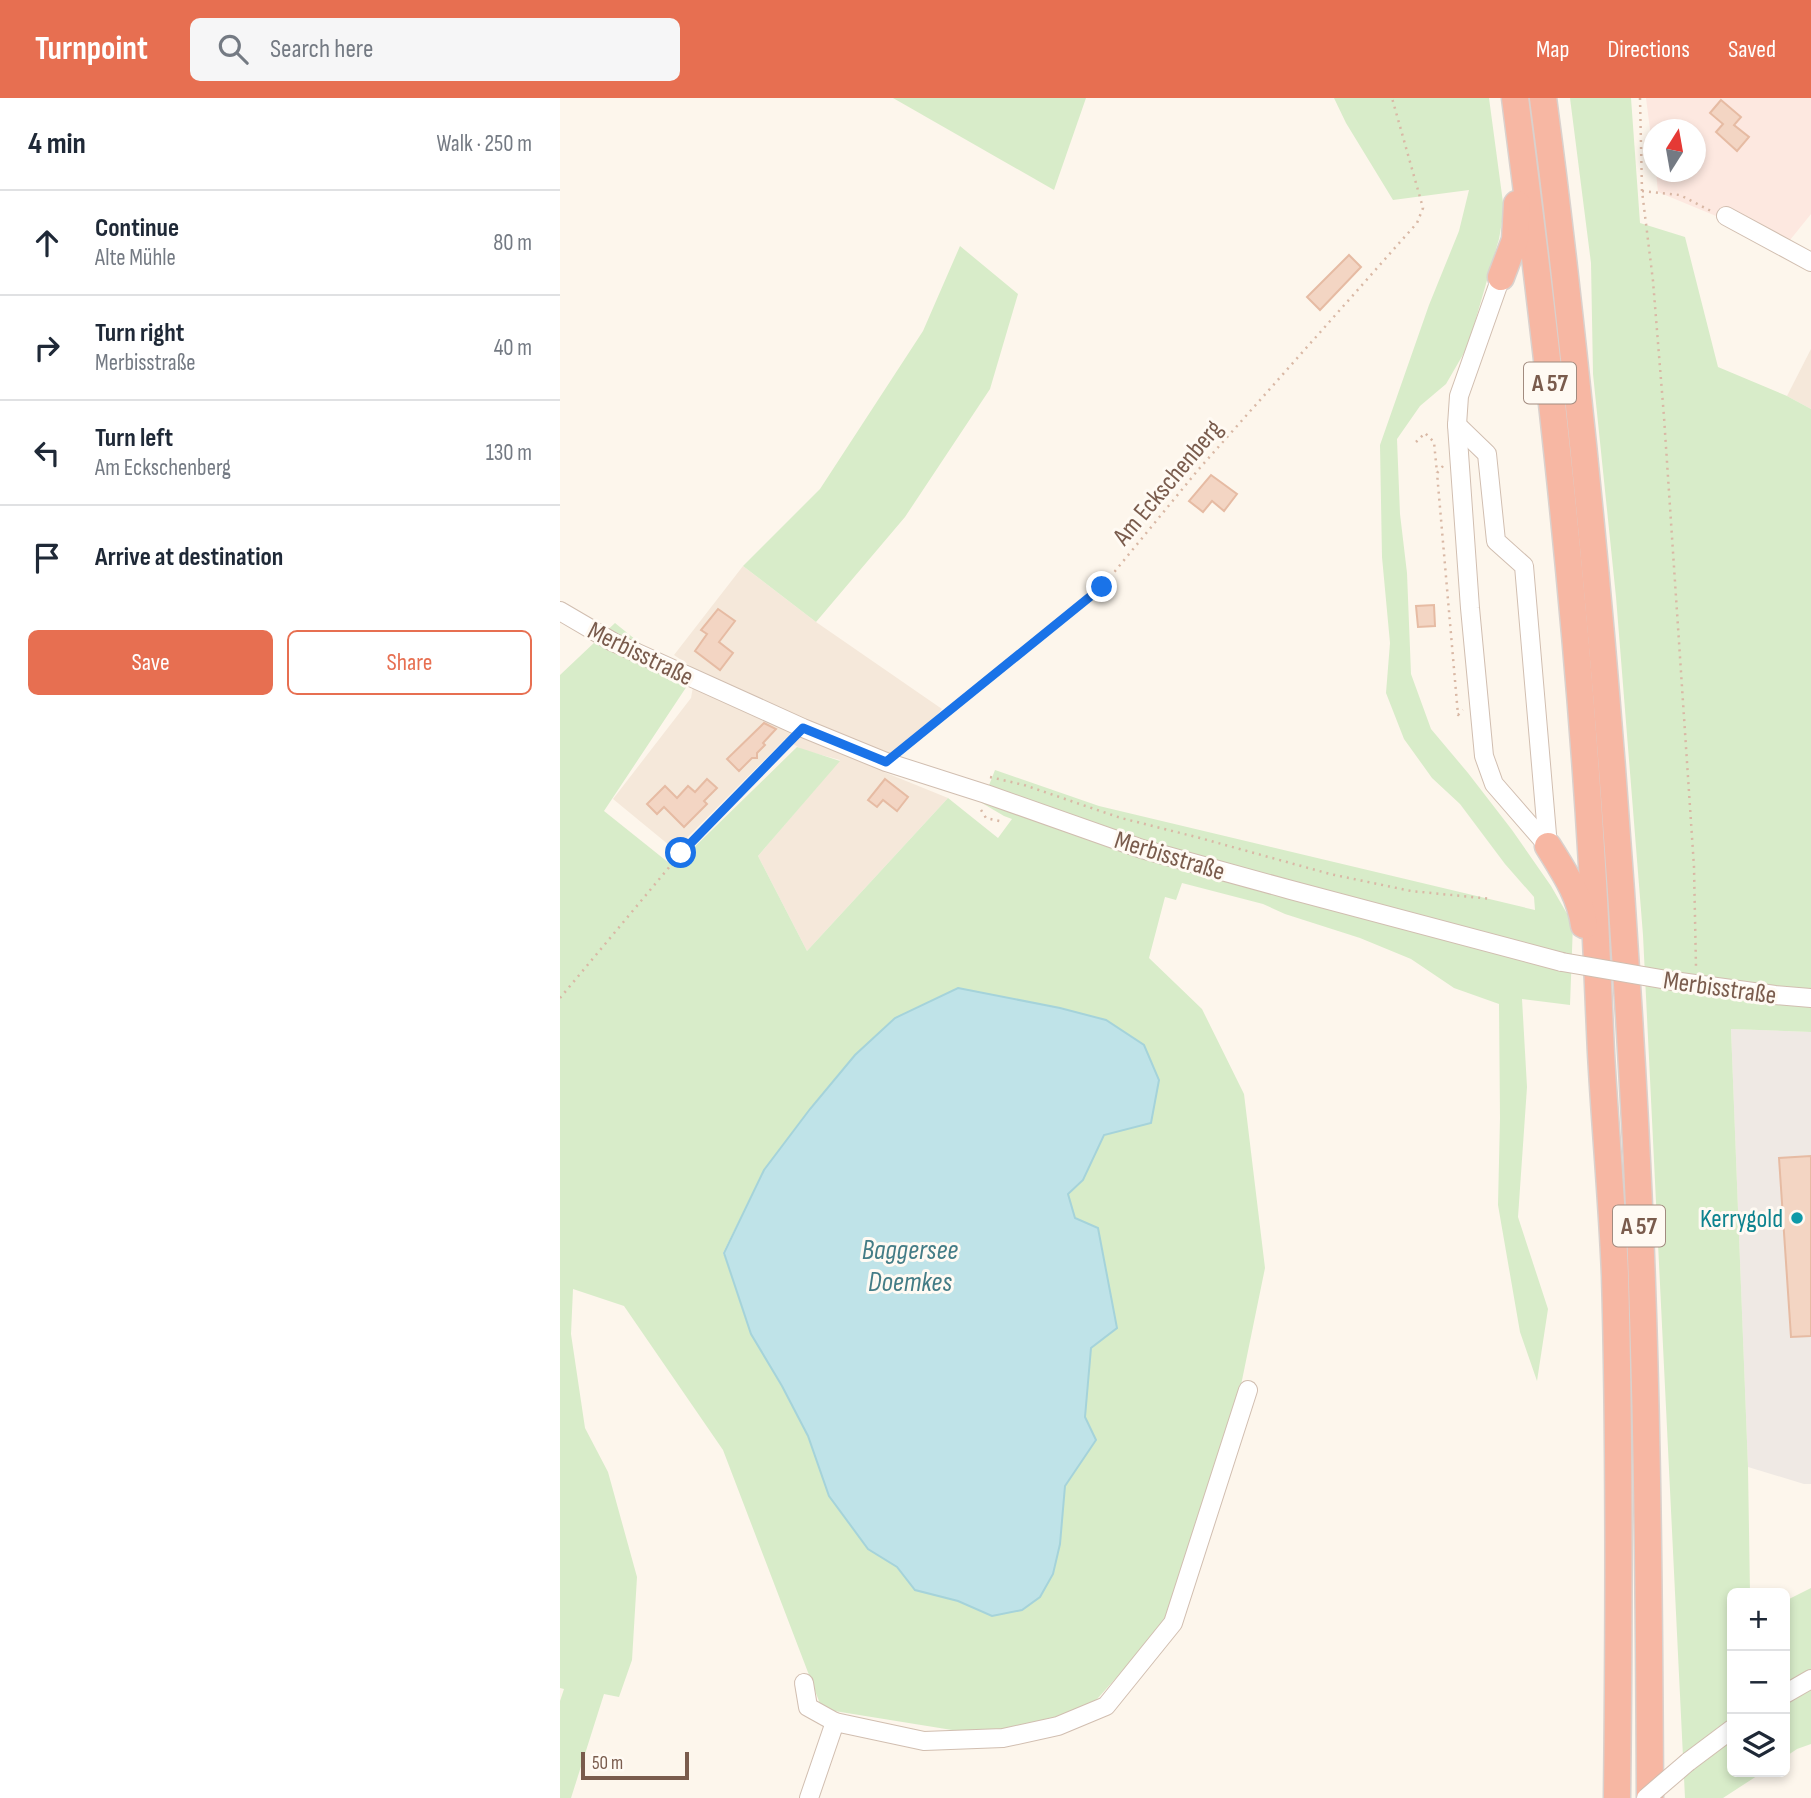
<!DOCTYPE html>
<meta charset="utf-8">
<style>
body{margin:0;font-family:"Sofia Sans Condensed",sans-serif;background:#f6f6f7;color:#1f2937}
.controls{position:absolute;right:21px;bottom:21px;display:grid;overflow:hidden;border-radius:10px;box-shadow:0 4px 10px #0003}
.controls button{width:63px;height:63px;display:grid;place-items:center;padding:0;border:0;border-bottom:2px solid #e0e1e3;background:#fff;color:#1f2937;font:35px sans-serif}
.compass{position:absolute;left:1083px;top:21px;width:63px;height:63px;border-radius:50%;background:#fff;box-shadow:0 4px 10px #0003;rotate:11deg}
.scale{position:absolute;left:21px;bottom:18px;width:108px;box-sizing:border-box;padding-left:7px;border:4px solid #7a5c4d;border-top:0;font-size:19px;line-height:24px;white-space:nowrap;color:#7a5c4d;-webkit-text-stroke:5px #fffaf3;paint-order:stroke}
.stop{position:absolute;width:21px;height:21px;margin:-16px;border:5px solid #1a73e8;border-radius:50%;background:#fff}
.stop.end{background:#1a73e8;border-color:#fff;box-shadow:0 2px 7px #0008}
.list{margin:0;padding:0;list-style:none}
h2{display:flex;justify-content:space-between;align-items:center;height:91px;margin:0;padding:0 28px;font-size:30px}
h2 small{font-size:23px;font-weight:400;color:#747a83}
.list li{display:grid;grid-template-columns:46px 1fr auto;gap:21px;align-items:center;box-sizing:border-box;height:105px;padding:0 28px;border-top:2px solid #e0e1e3}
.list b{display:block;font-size:26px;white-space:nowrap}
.list p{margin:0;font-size:23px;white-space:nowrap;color:#747a83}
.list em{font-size:23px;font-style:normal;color:#747a83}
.actions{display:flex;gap:14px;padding:21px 28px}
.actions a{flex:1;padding:16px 0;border:2px solid #e76f51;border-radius:10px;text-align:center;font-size:24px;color:#e76f51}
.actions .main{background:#e76f51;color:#fff}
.icon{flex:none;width:38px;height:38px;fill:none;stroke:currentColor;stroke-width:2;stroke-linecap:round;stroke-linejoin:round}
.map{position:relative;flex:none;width:1251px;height:1700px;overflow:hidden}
header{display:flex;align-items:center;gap:42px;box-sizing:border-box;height:98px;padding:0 35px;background:#e76f51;color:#fff}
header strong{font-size:33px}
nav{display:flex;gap:38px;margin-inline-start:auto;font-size:24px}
.search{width:490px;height:63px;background:#f6f6f7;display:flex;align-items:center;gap:18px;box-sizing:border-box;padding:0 24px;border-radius:10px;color:#747a83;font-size:26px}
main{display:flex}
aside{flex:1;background:#fff}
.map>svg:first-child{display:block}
</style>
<header>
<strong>Turnpoint</strong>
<div class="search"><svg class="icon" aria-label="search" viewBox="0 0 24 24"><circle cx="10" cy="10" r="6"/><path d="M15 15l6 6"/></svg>Search here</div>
<nav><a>Map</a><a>Directions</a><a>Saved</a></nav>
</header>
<main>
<aside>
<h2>4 min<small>Walk · 250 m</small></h2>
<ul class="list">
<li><svg class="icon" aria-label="ahead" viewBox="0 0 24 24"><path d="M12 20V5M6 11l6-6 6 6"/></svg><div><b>Continue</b><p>Alte Mühle</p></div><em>80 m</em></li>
<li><svg class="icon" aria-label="right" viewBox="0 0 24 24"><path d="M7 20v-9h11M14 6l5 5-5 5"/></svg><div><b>Turn right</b><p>Merbisstraße</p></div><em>40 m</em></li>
<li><svg class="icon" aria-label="left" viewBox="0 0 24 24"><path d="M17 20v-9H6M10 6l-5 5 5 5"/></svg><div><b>Turn left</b><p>Am Eckschenberg</p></div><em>130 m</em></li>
<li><svg class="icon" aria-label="arrive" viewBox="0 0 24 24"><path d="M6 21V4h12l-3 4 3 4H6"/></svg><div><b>Arrive at destination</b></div></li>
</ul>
<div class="actions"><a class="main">Save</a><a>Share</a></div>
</aside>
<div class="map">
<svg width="1251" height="1700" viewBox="0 0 1251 1700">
<rect width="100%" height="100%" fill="#fdf6ec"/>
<g fill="#f5e8da">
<polygon points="1251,251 1251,311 1227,298"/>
<polygon points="183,468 256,524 382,611 324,674 388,700 247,853 198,758 280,662 243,652 225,641 115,752 53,701 131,600 136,572 114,557"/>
</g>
<polygon fill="#fde8e0" points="1086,0 1251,0 1251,116 1226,147 1098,94 1096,74 1136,74 1136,32 1094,32 1093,55"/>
<polygon fill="#efe9e4" points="1171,931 1251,934 1251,1386 1244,1386 1188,1369"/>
<g fill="#d8ecc9" fill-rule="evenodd">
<polygon points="333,0 526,0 494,92"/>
<path d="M774 0H929L944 112 939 141 908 248 886 286 860 308 837 341 840 416 847 475 851 576 871 631 908 675 952 732 991 788 1013 826 1010 907 962 901 967 989 958 1119 988 1211 977 1283 960 1234 938 1107 940 1020 939 906 894 890 851 861 800 840 725 816 703 806 622 785 616 802 605 799 589 860 642 911 684 996 705 1170 672 1331 609 1521 529 1610 496 1623 423 1637 262 1611 163 1352 64 1208 13 1191 11 1236 25 1330 48 1374 77 1479 72 1562 59 1599 44 1596 11 1700H0V1603L4 1591 0 1590V577L55 525 129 585 44 713 114 769 237 649 280 663 198 758 247 853 388 700 438 740 452 721 444 718 422 705 435 672 539 708 975 812 974 799 945 766 900 706 872 680 844 641 826 595 830 545 822 459 820 347 869 207 899 133 909 92 833 102 786 25ZM398 890 500 910 545 922 584 948 599 982 544 1037 523 1082 508 1096 515 1120 531 1250 525 1319 536 1342 505 1388 500 1446 355 1492 337 1469 308 1451 269 1398 248 1338 222 1288 163 1155 204 1072 250 1011 295 957 335 920Z"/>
<polygon points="1010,0 1071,0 1080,125 1125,139 1158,269 1227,298 1251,311 1251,934 1171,931 1188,1369 1190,1495 1172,1495 1172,1674 1203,1674 1163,1700 1125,1700 1083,837 1056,499 1033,276 1031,165"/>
<polygon points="400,148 458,196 430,291 345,419 256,524 183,468 260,391 363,233"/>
<polygon points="1251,1490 1251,1646 1237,1651 1225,1659 1225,1503"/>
</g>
<polygon fill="#bfe3e8" stroke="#a5d3da" stroke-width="2" points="398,890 500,910 546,922 584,947 599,982 591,1025 544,1037 523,1082 508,1096 515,1120 538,1130 557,1230 531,1250 525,1319 536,1342 505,1388 500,1446 493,1476 480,1499 462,1512 432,1518 398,1503 355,1492 337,1469 308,1451 269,1398 248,1338 222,1288 191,1236 164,1155 204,1072 250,1011 295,957 335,920"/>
<g fill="#f3d5c3" stroke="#e6bba3" stroke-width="2">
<polygon points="1161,2 1181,19 1174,27 1189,39 1177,53 1156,34 1163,26 1150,15"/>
<polygon points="789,157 801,169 760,212 747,199"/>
<polygon points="651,377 677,396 664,413 652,403 643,414 629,403"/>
<polygon points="874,507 875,528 858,529 856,508"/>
<polygon points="158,511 175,523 159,544 173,555 160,572 135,553 147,536 141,532"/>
<polygon points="204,625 216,631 203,645 205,647 197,655 197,660 192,660 179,673 167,661"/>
<polygon points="147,681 157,690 144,703 147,706 124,729 104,709 97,716 87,706 105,688 117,700 128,688 135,694"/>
<polygon points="325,681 348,699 337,713 323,702 317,709 308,702"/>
<polygon points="1251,1058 1251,1238 1231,1239 1219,1060"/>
</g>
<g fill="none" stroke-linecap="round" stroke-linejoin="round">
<defs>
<g id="minor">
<polyline points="1166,118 1251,164"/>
<polyline points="941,179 899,298 897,327 910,510 924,658 934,686 988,748"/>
<polyline points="897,327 927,356 936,443 964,468 988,748"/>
<polyline points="0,513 53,544 243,630 326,664 426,696 582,751 731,792 1002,864"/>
<polyline points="1113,883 1215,897 1251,900"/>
<polyline points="244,1585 248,1609 275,1624"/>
<polyline points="1225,1596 1251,1581"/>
<polyline points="1128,1664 1172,1631"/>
<polyline points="249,1700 275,1624 364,1643 443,1640 498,1628 546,1608 613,1525 688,1292"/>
</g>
<g id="highway">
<path d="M955 0C988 255 1017 510 1032 767 1036 830 1038 892 1041 955 1045 1029 1052 1103 1055 1177 1060 1352 1059 1526 1057 1700"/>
<path d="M983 0C996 96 1007 193 1017 289 1043 533 1062 778 1075 1024 1087 1249 1089 1475 1090 1700"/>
<polyline points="941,179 955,142 957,106"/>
<path d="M988 748C1004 774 1020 797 1024 827"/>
</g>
</defs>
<use href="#minor" stroke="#d1beb0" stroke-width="20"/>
<use href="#highway" stroke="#dad1cd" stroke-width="29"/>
<g stroke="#d9b8a5" stroke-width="2.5" stroke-dasharray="2 5" stroke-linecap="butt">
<polyline points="1080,0 1082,93 1093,183 1104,319 1134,769 1136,869"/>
<polyline points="1082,93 1120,97 1151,113"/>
<polyline points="856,344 865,335 874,344 877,375"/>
<polyline points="883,368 877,375 898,617 903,612"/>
<polyline points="340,653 542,489 638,372 857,125 863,110 832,0"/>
<polyline points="430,679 464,687 561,720 640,740 770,776 851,793 932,801"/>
<polyline points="421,712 426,720 444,724"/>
<polyline points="0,900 121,755 231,642"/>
</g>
<use href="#minor" stroke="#fff" stroke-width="18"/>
<use href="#highway" stroke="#f7b7a3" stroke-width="26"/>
<defs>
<g id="minor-bridge">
<polyline points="1002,864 1113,883"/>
<polyline points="1086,1700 1128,1664"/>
</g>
</defs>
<use href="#minor-bridge" stroke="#d1beb0" stroke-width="20" stroke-linecap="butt"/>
<use href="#minor-bridge" stroke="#fff" stroke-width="18"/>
</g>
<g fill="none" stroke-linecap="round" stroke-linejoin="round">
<polyline stroke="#1a73e8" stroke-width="9" points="121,755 243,630 326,664 542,489"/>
</g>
<circle fill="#0f9aa8" stroke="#fffaf3" stroke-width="2.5" cx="1237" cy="1120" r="7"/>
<g text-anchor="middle" stroke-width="6" stroke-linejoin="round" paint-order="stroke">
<g fill="#fffaf3" stroke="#a28b7f" stroke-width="2">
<rect x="964" y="264.5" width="52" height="41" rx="5"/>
<rect x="1053" y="1107.5" width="52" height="41" rx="5"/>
</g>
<g font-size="24" font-weight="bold" fill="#7a5c4d">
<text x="990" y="293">A 57</text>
<text x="1079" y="1136">A 57</text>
</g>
<g font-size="26" fill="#7a5c4d" stroke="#fffaf3">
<text transform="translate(607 384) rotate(-50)" y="9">Am Eckschenberg</text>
<text transform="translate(81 555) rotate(26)" y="9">Merbisstraße</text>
<text transform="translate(610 757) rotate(17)" y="9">Merbisstraße</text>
<text transform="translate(1160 889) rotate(8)" y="9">Merbisstraße</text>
</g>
<g font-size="26" fill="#0d838f" stroke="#fffaf3" text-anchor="end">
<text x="1223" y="1129">Kerrygold</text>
</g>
<g font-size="28" font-style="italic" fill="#437c86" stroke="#fffaf3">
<text x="350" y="1161">Baggersee<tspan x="350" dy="32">Doemkes</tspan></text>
</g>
</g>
</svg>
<div class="controls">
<button>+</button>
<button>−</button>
<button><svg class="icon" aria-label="layers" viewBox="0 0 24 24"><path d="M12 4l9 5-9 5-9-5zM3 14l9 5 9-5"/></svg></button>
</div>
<svg class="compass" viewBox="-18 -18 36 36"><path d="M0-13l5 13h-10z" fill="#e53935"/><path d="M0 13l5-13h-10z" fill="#747a83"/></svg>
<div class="scale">50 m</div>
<div class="stop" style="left:121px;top:755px"></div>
<div class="stop end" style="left:542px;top:489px"></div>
</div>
</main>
